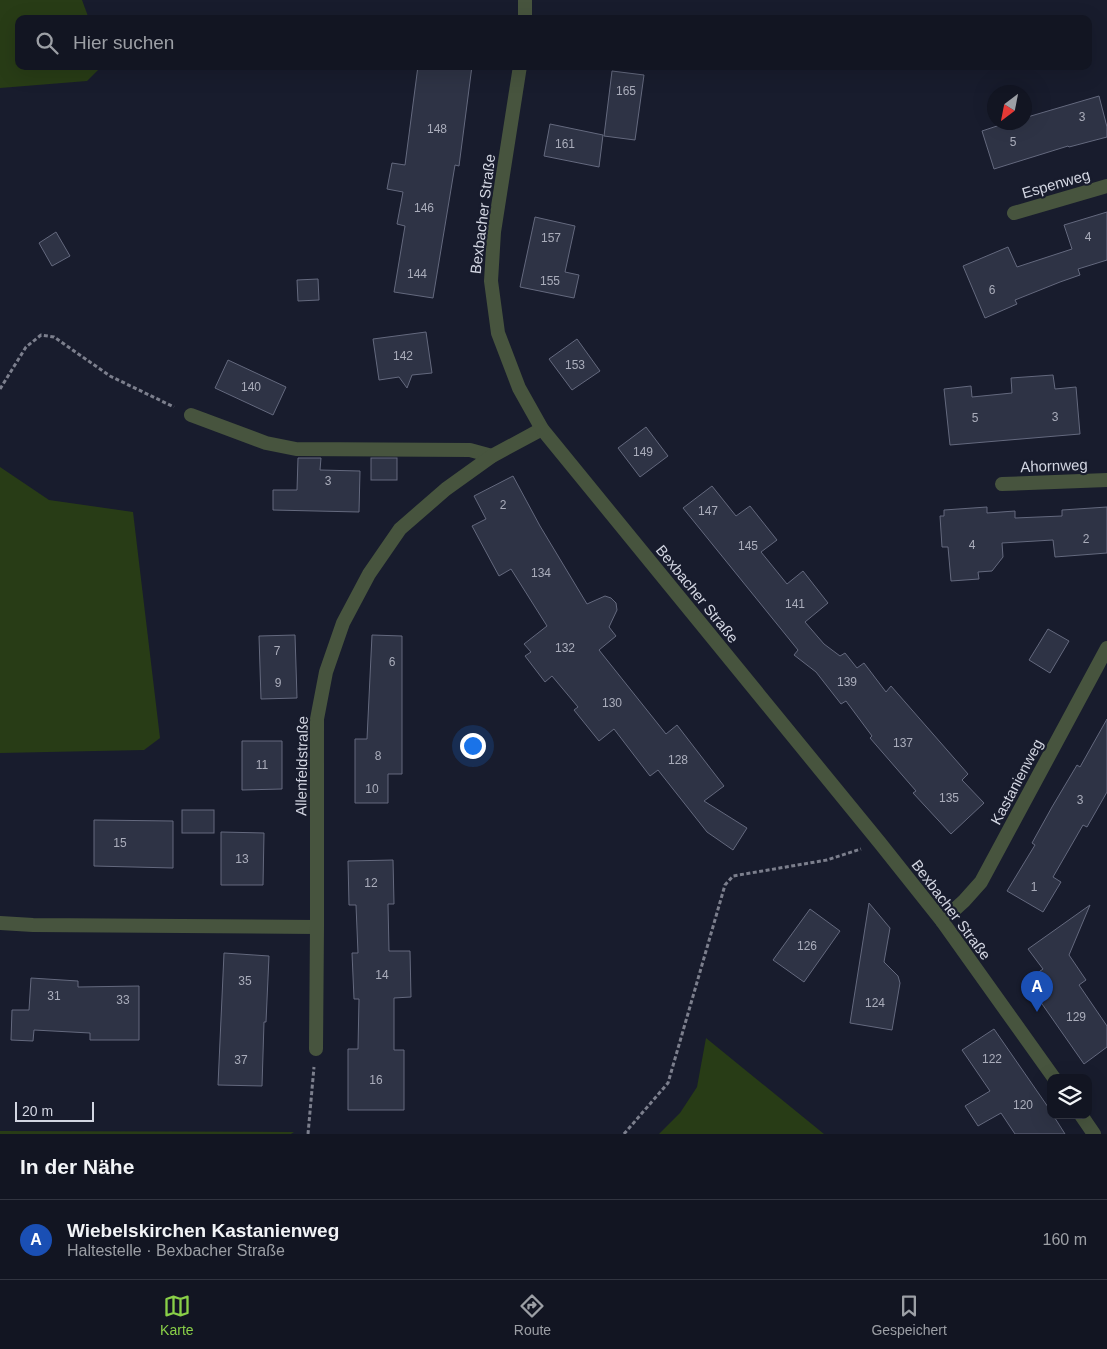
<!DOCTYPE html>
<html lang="de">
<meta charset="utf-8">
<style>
body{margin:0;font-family:Arial,sans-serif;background:#1b1e2a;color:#f1f3f6}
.controls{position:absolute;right:15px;bottom:15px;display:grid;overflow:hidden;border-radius:10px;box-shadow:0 5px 20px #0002}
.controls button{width:45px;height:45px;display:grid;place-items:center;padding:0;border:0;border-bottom:1px solid #313440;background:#121522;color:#f1f3f6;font:25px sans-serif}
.compass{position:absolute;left:987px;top:85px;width:45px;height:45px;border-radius:50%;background:#121522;box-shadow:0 5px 20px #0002;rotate:212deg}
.scale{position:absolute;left:15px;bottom:12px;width:79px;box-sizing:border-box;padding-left:5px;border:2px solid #d3d6e2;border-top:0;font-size:14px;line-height:18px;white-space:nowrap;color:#d3d6e2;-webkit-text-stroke:4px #181c2d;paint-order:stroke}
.you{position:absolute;left:472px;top:745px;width:18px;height:18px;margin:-12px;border:4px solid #fff;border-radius:50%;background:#1a73e8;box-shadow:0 0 0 8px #1a73e833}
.badge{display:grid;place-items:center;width:32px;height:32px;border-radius:50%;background:#89cf48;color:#fff;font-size:16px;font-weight:700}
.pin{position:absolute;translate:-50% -41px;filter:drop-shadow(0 1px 2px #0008)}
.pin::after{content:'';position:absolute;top:26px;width:18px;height:15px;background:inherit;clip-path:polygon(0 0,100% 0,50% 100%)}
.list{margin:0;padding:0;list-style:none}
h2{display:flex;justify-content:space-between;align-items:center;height:65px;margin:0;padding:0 20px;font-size:21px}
h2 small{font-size:16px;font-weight:400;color:#9c9fa5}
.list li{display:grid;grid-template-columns:32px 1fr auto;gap:15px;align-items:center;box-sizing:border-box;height:80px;padding:0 20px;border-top:1px solid #313440}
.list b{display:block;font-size:19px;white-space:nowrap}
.list p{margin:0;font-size:16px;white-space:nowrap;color:#9c9fa5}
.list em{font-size:16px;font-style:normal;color:#9c9fa5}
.icon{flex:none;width:28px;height:28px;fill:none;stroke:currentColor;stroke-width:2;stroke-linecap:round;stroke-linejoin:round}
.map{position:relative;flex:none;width:1107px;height:1134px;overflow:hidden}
.search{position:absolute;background:#121522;box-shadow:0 5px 20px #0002;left:15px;right:15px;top:15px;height:55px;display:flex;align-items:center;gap:12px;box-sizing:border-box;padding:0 18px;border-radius:10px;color:#9c9fa5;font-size:19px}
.sheet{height:145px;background:#121522}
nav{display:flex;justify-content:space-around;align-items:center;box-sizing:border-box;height:70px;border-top:1px solid #313440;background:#121522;font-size:14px;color:#9c9fa5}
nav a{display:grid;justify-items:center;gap:2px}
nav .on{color:#89cf48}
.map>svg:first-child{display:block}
</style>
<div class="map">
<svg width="1107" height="1134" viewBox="0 0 1107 1134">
<rect width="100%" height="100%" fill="#181c2d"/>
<g fill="#283c16">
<polygon points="0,0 82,0 89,19 19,19 19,66 99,66 98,70 87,81 0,88"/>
<polygon points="0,467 49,500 133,512 160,738 144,750 0,753"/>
<polygon points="706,1038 824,1134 659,1134 680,1113 697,1087"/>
<polygon points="0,1131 294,1132 291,1134 0,1134"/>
</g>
<g fill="#2e3345" stroke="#64697e">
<polygon points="418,66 472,66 459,166 455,165 433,298 394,292 405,226 397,224 403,192 387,189 392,163 405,165"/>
<polygon points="612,71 644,75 635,140 604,136"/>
<polygon points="1099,96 1107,127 1107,137 1069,147 1068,146 994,169 982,131 1009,122 1024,122 1024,118"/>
<polygon points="550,124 603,135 599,167 544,156"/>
<polygon points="1107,212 1107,260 1078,269 1080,275 1060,282 1015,300 1017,304 985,318 963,266 1008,247 1017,267 1072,249 1064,225"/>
<polygon points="535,217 575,226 565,272 579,275 574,298 520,287"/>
<polygon points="56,232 70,256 52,266 39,243"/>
<polygon points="318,279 319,300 298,301 297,280"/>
<polygon points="426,332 432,373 412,375 407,388 399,377 379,380 373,339"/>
<polygon points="577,339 600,371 572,390 549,359"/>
<polygon points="228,360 286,387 273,415 215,388"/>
<polygon points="1053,375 1055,389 1076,387 1080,434 950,445 944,389 971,386 972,397 1012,393 1011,378"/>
<polygon points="646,427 668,456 640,477 618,448"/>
<polygon points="298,458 321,458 320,470 360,471 359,512 273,510 273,490 297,490"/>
<rect x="371" y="458" width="26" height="22"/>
<polygon points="513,476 540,526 587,604 605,596 611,598 616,603 617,610 609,627 616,636 599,650 666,734 677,725 724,786 704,801 747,828 733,850 707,832 658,770 650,776 614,729 599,741 574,710 578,707 552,676 545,682 525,656 531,652 524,644 547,626 511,569 499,576 472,526 486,519 474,496"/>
<polygon points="712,486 736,516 750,506 777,540 761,552 787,584 803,571 828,603 805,622 824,644 840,656 845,653 857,668 864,663 886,692 891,686 968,774 962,780 984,803 951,834 913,793 916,791 870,738 872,736 846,701 841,704 816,672 794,655 798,650 683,508"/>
<polygon points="987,507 987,513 1015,511 1015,518 1062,516 1062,510 1107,507 1107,553 1055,557 1053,540 1002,543 1003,557 992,571 978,572 979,579 951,581 948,547 942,547 940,516 944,516 944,510"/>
<polygon points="1048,629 1069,641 1050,673 1029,660"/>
<polygon points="295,635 297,698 261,699 259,636"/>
<polygon points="372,635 402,636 402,774 388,774 388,803 355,803 355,739 367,739"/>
<polygon points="1107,719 1107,792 1087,827 1083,825 1053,877 1061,882 1043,912 1007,891 1035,845 1032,843 1052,807 1077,765 1080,767"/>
<polygon points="242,741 282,741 282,789 242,790"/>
<rect x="182" y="810" width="32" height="23"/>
<polygon points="94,820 173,821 173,868 94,866"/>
<polygon points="221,832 264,833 263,885 221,885"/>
<polygon points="393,860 394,904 388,904 389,951 410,951 411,997 394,998 394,1050 404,1050 404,1110 348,1110 348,1049 358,1049 359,999 354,999 352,953 358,953 356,905 349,905 348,861"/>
<polygon points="869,903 890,928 884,962 898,976 900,983 892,1030 850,1023"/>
<polygon points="1090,905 1069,955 1086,980 1079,985 1107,1026 1107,1047 1084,1064 1026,981 1043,969 1028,949"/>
<polygon points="810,909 840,931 804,982 773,960"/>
<polygon points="224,953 269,956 266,1022 264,1022 262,1086 218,1085"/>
<polygon points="31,978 78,981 78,987 139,986 139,1040 90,1040 90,1033 34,1030 33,1041 11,1040 12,1010 29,1010"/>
<polygon points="994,1029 1048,1107 1051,1112 1051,1115 1053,1115 1065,1134 1015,1134 1001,1113 978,1126 965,1106 990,1091 962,1050"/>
</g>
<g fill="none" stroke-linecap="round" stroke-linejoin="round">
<g stroke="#7c7f8d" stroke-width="3" stroke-dasharray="4 2.5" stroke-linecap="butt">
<polyline points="0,389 26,347 41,335 54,337 110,376 174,407"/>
<polyline points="308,1134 314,1067"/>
<polyline points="624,1134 668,1083 725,885 733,876 827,860 861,849"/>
</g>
<g stroke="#47543e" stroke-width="14">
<polyline points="1014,213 1107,186"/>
<polyline points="191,415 266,443 296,449 470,450 492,456"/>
<polyline points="1002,484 1107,480"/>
</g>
<g stroke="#47543e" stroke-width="14">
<polyline points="942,921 964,901 981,882 1107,648"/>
<polyline points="0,923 33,925 317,927"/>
<polyline points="316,1049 317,927 317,719 326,672 343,623 369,574 400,529 446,489 492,456 542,429"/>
</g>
<g stroke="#47543e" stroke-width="14">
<polyline points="525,19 525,0"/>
<polyline points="520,66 494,232 491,281 498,333 519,388 542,429 880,843 942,921 1054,1078"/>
<polyline points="1081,1115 1094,1134"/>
</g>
</g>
<g text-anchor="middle" stroke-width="4.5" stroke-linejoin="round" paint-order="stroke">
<g font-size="12" fill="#aaadbb">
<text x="626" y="95">165</text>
<text x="1082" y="121">3</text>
<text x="437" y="133">148</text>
<text x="1013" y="146">5</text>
<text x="565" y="148">161</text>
<text x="424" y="212">146</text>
<text x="1088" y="241">4</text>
<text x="551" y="242">157</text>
<text x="417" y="278">144</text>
<text x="550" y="285">155</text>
<text x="992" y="294">6</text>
<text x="403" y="360">142</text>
<text x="575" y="369">153</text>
<text x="251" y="391">140</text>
<text x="1055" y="421">3</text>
<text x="975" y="422">5</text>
<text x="643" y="456">149</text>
<text x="328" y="485">3</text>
<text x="503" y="509">2</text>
<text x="708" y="515">147</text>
<text x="1086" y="543">2</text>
<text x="972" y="549">4</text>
<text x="748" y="550">145</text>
<text x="541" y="577">134</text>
<text x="795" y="608">141</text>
<text x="565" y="652">132</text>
<text x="277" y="655">7</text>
<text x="392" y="666">6</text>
<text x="847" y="686">139</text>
<text x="278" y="687">9</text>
<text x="612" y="707">130</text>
<text x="903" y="747">137</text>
<text x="378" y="760">8</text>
<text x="678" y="764">128</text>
<text x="262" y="769">11</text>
<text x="372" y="793">10</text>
<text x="949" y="802">135</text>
<text x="1080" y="804">3</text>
<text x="120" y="847">15</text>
<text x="242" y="863">13</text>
<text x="371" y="887">12</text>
<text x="1034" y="891">1</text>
<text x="807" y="950">126</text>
<text x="382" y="979">14</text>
<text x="245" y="985">35</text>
<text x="54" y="1000">31</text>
<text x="123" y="1004">33</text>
<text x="875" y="1007">124</text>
<text x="1076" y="1021">129</text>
<text x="992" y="1063">122</text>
<text x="241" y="1064">37</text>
<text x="376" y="1084">16</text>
<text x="1023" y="1109">120</text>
</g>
<g font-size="15" fill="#d3d6e2" stroke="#181c2d">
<text transform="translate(1056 184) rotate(-16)" y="5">Espenweg</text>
<text transform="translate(483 214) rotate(-83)" y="5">Bexbacher Straße</text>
<text transform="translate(1054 466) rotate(-2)" y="5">Ahornweg</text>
<text transform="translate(697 594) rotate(51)" y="5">Bexbacher Straße</text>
<text transform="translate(302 766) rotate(-89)" y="5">Allenfeldstraße</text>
<text transform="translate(1017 782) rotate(-62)" y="5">Kastanienweg</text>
<text transform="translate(951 910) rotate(53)" y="5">Bexbacher Straße</text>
</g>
</g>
</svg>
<div class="controls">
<button><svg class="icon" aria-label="layers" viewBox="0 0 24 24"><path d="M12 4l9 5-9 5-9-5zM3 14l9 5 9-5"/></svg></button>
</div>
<svg class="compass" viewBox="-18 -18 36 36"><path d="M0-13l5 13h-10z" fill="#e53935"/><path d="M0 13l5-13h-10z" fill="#9c9fa5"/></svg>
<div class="scale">20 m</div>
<div class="you"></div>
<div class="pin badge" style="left:1037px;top:1012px;background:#1a4fb4">A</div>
<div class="search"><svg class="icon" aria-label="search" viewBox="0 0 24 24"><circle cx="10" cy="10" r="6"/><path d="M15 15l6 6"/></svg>Hier suchen</div>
</div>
<section class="sheet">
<h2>In der Nähe<small></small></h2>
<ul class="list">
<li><span class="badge" style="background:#1a4fb4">A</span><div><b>Wiebelskirchen Kastanienweg</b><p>Haltestelle · Bexbacher Straße</p></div><em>160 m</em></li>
</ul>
</section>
<nav>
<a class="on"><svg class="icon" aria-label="map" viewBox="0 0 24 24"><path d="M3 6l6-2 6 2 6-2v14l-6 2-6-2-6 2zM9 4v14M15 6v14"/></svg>Karte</a>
<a><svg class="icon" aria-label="directions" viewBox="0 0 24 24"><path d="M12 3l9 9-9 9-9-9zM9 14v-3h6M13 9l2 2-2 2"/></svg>Route</a>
<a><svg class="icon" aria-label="saved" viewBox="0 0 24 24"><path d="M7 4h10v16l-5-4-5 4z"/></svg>Gespeichert</a>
</nav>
